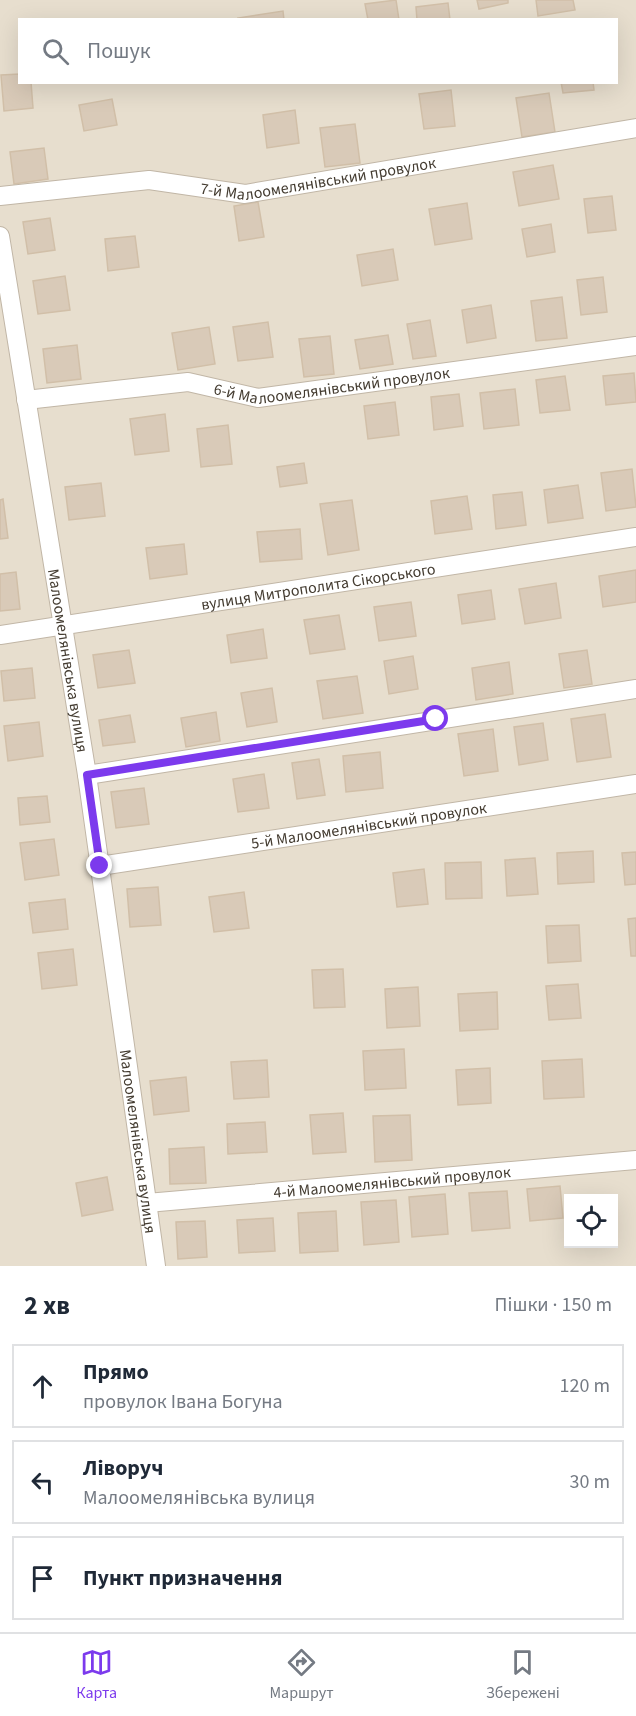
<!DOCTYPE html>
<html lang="uk">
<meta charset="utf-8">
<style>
body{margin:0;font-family:"Source Sans 3",sans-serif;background:#f6f6f7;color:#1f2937}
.controls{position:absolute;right:18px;bottom:18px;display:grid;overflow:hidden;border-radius:0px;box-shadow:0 6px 24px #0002}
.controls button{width:54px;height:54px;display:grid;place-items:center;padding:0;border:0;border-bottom:2px solid #e0e1e3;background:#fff;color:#1f2937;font:30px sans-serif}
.stop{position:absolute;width:18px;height:18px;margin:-14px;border:4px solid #7c3aed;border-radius:50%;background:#fff}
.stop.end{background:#7c3aed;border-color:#fff;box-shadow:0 2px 6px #0008}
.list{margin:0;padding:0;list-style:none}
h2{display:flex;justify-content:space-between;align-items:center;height:78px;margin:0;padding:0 24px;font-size:26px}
h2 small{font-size:20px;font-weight:400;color:#747a83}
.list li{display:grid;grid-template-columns:39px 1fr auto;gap:18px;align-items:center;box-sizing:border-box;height:84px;margin:0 12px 12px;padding:0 12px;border:2px solid #e0e1e3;border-radius:0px}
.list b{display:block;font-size:22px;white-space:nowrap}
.list p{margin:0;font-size:20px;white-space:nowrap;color:#747a83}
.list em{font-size:20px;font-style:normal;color:#747a83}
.icon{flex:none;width:33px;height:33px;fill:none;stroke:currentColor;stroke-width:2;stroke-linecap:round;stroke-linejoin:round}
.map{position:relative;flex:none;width:636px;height:1266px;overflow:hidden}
.search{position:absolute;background:#fff;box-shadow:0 6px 24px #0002;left:18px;right:18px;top:18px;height:66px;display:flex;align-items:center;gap:15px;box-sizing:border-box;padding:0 21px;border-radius:0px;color:#747a83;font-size:22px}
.sheet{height:366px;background:#fff}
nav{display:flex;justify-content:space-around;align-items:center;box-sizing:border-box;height:84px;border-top:2px solid #e0e1e3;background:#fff;font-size:16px;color:#747a83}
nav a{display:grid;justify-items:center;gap:3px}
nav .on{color:#7c3aed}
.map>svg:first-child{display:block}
</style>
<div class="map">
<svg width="636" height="1266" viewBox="0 0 636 1266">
<rect width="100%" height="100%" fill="#f3ece1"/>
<path fill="#e7dece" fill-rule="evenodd" d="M0 0H636V1266H0ZM20 20H616V82H20ZM568 1198H614V1244H568Z"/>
<g fill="#d9cab8" stroke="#d1bfa8" stroke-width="1.5">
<polygon points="396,0 399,20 368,20 365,4"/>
<polygon points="477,0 508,0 508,3 479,9"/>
<polygon points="536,0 573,0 575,10 538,16"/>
<polygon points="448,3 450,20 417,20 416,7"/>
<polygon points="283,11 284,20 239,20 238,18"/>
<polygon points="20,74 20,82 31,82 33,108 4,111 1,75"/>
<polygon points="561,82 593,82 594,90 563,93"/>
<polygon points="451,90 455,126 424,129 419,94"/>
<polygon points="549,93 555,132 522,137 516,98"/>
<polygon points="112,99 117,125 84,131 79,105"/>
<polygon points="295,110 299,143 267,148 263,115"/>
<polygon points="355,124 360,163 325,167 320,128"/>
<polygon points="44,148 48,179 14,184 10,152"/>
<polygon points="553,165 559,199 519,206 513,172"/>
<polygon points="612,196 616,230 588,233 584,199"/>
<polygon points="258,202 264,237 239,241 234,206"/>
<polygon points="467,203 472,239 435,245 429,209"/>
<polygon points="50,218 55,250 28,254 23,222"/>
<polygon points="551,224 555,252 527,257 522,229"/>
<polygon points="135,236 139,267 108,271 105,239"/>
<polygon points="393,249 398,280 362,286 357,255"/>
<polygon points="65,276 70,310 38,314 33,281"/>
<polygon points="603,277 607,312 581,315 577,280"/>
<polygon points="562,297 567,338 536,341 531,301"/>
<polygon points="491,305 496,338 467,343 462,310"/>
<polygon points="430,320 436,356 413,359 407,324"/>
<polygon points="268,322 273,357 238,361 233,327"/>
<polygon points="209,327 215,364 178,370 172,333"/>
<polygon points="388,335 393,364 360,369 355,340"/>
<polygon points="330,336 334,374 304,377 299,339"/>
<polygon points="77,345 81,379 47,383 43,349"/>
<polygon points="634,373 636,402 606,405 603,376"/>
<polygon points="565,376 570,410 540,413 536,380"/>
<polygon points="515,389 519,425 484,429 480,393"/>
<polygon points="459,394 463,426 434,430 431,397"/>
<polygon points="395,402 399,435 368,439 364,406"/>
<polygon points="165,414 169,451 135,455 130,419"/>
<polygon points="228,425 232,464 201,467 197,429"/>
<polygon points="304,463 307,483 280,487 277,467"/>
<polygon points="632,469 636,507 606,511 601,473"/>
<polygon points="101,483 105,516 69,520 65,487"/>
<polygon points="578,485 583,518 548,523 544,490"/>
<polygon points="522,492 526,525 496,529 493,495"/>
<polygon points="467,496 472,529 435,534 431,501"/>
<polygon points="3,499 8,538 0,539 0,500"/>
<polygon points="352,500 359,550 328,555 320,504"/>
<polygon points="300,529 302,559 260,562 257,532"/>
<polygon points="184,544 187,574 150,579 146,548"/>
<polygon points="636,570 636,602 603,607 599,576"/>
<polygon points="16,572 20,609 0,611 0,574"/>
<polygon points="556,583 561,618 525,624 519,589"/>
<polygon points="491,590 495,619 462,624 458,595"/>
<polygon points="411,602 416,636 379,641 374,607"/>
<polygon points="339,615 345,649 310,654 304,620"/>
<polygon points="263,629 267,658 231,663 227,635"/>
<polygon points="129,650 135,683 98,688 93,655"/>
<polygon points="587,650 592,684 564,688 559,654"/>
<polygon points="413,656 418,689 389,694 384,661"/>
<polygon points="509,662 513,694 476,700 472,668"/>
<polygon points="32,668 35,698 4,701 1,671"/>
<polygon points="357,676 363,713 323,719 317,681"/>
<polygon points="272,688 277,722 247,727 241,693"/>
<polygon points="216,712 220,741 186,747 181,718"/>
<polygon points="605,714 611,757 577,762 571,719"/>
<polygon points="130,715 135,742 103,746 99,720"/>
<polygon points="39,722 43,756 8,761 4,726"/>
<polygon points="543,723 548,760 519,765 514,727"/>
<polygon points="493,729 498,771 464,776 458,734"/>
<polygon points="380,752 383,788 346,792 343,756"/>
<polygon points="319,759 325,795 297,799 292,763"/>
<polygon points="264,774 269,808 238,812 233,779"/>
<polygon points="144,788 149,824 116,828 111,792"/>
<polygon points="47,796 50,822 20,825 18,798"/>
<polygon points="54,839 59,875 25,880 20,843"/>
<polygon points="593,851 594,882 558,884 557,853"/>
<polygon points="636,852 636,884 625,885 622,853"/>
<polygon points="535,858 538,894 507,896 505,860"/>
<polygon points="481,862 482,898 446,899 445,863"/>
<polygon points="424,869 428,904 397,907 393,873"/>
<polygon points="158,887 161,925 130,927 127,889"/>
<polygon points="244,892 249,928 214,932 209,897"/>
<polygon points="65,899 68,929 33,933 29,903"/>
<polygon points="636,918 636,956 631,956 628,919"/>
<polygon points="579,925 581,961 548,963 546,926"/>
<polygon points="73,949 77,985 42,989 38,953"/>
<polygon points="343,969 345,1007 314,1008 312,970"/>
<polygon points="578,984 581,1018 549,1020 546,986"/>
<polygon points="418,987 420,1026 387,1028 385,989"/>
<polygon points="497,992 498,1029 460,1031 458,994"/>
<polygon points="404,1049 406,1088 365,1090 363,1051"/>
<polygon points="582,1059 584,1097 544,1099 542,1061"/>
<polygon points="267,1060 269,1097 234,1099 231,1062"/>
<polygon points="490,1068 491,1103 458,1105 456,1070"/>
<polygon points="186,1077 189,1111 154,1115 150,1081"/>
<polygon points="343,1113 346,1152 313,1154 310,1115"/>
<polygon points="410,1115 412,1160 375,1162 373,1116"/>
<polygon points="265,1122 267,1152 228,1154 227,1124"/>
<polygon points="204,1147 206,1183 170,1184 169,1149"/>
<polygon points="107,1177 113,1210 82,1216 76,1183"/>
<polygon points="560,1186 563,1218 530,1221 527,1189"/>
<polygon points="507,1191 510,1228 472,1231 469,1193"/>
<polygon points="445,1194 448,1234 412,1237 409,1197"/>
<polygon points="396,1200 399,1242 364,1245 361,1202"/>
<polygon points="336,1211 338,1251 300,1253 298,1213"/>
<polygon points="273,1218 275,1251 239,1253 237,1220"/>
<polygon points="205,1221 207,1257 178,1259 176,1222"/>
</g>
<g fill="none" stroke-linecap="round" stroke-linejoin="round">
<defs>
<g id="street">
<path id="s1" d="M0 196 149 180 245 194 636 128"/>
<path id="s2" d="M0 236 87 775 156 1266"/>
<path id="s3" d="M26 400 188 382 258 398 636 346"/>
<path id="s4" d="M0 635 636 537"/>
<polyline points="87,775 636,689"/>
<path id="s5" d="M100 866 636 784"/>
<path id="s6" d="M147 1203 636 1160"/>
</g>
</defs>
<use href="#street" stroke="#c1b6a6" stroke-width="20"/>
<use href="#street" stroke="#fff" stroke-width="18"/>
</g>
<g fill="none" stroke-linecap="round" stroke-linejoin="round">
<polyline stroke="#7c3aed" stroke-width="8" points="100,866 87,775 436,719"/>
</g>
<g text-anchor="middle" stroke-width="4.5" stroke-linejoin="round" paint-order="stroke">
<g font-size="16" fill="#443c31" stroke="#fff">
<text dy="6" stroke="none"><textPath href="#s1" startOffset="321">7-й Малоомелянівський провулок</textPath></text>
<text dy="6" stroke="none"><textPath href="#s3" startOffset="309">6-й Малоомелянівський провулок</textPath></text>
<text dy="6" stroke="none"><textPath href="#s4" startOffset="322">вулиця Митрополита Сікорського</textPath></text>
<text dy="6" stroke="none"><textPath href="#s2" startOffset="430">Малоомелянівська вулиця</textPath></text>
<text dy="6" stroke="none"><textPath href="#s5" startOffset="272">5-й Малоомелянівський провулок</textPath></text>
<text dy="6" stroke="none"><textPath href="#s2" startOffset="916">Малоомелянівська вулиця</textPath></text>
<text dy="6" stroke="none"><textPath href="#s6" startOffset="246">4-й Малоомелянівський провулок</textPath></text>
</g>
</g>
</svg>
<div class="controls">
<button><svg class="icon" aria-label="locate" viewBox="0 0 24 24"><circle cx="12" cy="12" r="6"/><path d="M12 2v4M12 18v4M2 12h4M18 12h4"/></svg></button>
</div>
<div class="stop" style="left:436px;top:719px"></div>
<div class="stop end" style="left:100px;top:866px"></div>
<div class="search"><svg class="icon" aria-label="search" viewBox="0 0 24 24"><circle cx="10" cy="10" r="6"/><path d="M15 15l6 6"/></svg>Пошук</div>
</div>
<section class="sheet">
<h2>2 хв<small>Пішки · 150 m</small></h2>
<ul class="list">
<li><svg class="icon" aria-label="ahead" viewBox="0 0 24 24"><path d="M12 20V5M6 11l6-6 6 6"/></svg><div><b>Прямо</b><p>провулок Івана Богуна</p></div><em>120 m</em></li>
<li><svg class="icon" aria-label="left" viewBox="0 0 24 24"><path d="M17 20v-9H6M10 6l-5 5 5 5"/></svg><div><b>Ліворуч</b><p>Малоомелянівська вулиця</p></div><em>30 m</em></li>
<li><svg class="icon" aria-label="arrive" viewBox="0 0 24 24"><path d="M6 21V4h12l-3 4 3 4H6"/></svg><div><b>Пункт призначення</b></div></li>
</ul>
</section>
<nav>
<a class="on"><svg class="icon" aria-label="map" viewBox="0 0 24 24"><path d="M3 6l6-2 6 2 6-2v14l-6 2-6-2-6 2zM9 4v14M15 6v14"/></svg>Карта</a>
<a><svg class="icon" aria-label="directions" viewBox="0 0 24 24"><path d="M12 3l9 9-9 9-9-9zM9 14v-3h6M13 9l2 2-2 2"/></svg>Маршрут</a>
<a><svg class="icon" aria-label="saved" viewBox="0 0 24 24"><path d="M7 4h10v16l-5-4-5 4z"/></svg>Збережені</a>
</nav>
